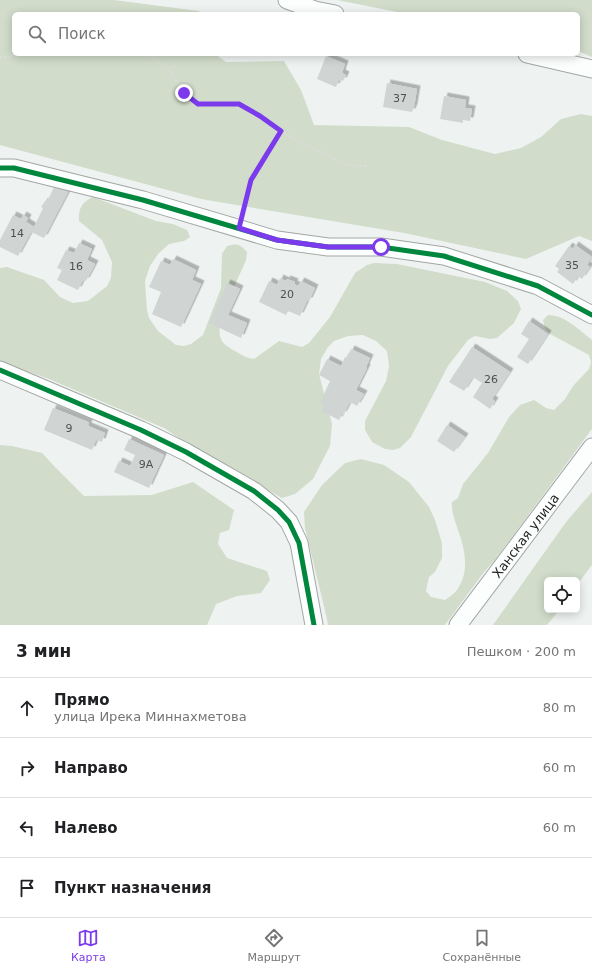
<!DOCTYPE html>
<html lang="ru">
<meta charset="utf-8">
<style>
body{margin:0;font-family:"DejaVu Sans",sans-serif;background:#f2f2f2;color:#202124}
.controls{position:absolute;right:12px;bottom:12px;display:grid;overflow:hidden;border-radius:6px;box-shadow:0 2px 10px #0003}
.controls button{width:36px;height:36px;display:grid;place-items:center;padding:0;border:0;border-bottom:1px solid #e0e0e0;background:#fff;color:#202124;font:20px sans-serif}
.stop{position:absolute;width:12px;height:12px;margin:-9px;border:3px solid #7c3aed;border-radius:50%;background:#fff}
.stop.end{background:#7c3aed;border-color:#fff;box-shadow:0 1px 4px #0008}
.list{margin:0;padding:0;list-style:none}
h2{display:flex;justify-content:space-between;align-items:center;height:52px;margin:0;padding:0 16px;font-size:17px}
h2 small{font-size:13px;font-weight:400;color:#757577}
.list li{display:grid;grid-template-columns:26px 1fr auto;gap:12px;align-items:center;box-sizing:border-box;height:60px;padding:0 16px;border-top:1px solid #e0e0e0}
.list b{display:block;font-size:15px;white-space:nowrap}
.list p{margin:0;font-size:13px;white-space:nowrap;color:#757577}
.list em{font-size:13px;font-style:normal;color:#757577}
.icon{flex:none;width:22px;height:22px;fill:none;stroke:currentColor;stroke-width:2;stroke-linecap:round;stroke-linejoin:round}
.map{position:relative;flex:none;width:592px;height:625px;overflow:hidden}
.search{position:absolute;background:#fff;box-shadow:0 2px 10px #0003;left:12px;right:12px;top:12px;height:44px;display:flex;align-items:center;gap:10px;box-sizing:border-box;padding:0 14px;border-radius:6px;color:#757577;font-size:15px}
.sheet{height:292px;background:#fff}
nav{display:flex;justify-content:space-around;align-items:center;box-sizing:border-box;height:56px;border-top:1px solid #e0e0e0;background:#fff;font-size:11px;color:#757577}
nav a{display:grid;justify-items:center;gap:2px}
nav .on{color:#7c3aed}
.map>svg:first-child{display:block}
</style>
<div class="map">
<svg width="592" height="625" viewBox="0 0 592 625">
<defs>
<filter id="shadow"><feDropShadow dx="3.5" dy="-3.5" stdDeviation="0" flood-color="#0004"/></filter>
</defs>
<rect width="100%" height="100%" fill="#eef3f1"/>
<g fill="#d1dcca">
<polygon points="0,0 114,0 199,11 200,14 14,14 14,54 215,54 226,62 284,61 301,90 314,125 409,127 442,140 495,154 521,148 541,137 561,119 581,114 592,116 592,241 579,236 526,259 404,233 201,199 0,145"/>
<polygon points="337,0 592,0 592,57 578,51 578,14 407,14"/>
<path d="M93 197 156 221 173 224 187 230 190 237 184 241 169 244 158 254 150 266 145 281 147 310 149 318 158 331 176 345 184 346 191 344 203 335 221 288 222 254 227 246C237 243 240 244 247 252L246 260C240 275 216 323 220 336 222 344 228 347 235 351 242 355 246 358 254 359L279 341 302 347 309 343 330 317 355 273 367 265 374 263 397 264 485 282 507 291 518 301 521 309 514 323 497 338 490 339 475 336 468 340 448 366 411 437 400 448 393 450 385 449 372 442 365 430V421L386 381 389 366 387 351 376 341 363 335 348 336 334 341 328 347 321 359 319 374 332 424 330 446 313 479 295 494 282 498 204 455 164 428 49 379 0 362V268L7 267 44 280 60 297 73 303 88 301 107 286 111 278 112 262 102 240 79 221C78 209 82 202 93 197Z"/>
<path d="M548 315C565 315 579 330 592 340V429L495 560 484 572 445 625H328L327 619 305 528 304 512 322 485 345 463 361 459 384 465 409 482 429 507 435 520 442 543V558L435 572 429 577 426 591 431 597 445 600C449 597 454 594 457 590 470 572 465 549 458 530 455 520 451 512 452 502L458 498 463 484 488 453 509 417 520 405 534 400 546 408 554 410 565 399 573 386 589 369 591 362 589 355 550 334 545 328 543 320Z"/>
<polygon points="0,445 12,446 42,453 56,468 84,496 152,495 193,482 234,510 229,530 220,533 218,544 227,558 267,571 270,580 261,593 237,596 216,604 207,625 0,625"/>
<polygon points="592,492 592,565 577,585 577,580 547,580 547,610 559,610 547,625 493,625 566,522"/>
</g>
<g fill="#d0d5d3" filter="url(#shadow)">
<polygon points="326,56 345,64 342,73 346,75 343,81 339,80 336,87 317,79"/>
<polygon points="387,83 417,89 414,107 412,112 383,107"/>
<polygon points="444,96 466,100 465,108 472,109 470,121 463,120 463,123 440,119"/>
<polygon points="55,185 68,192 44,238 31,232 18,256 0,247 0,240 13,215 21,219 23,215 28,218 26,222 34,227 43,208 41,207 45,201 47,202"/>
<polygon points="79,243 92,249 87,260 95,264 86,281 83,280 78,290 57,280 62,270 57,268 66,250 74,253"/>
<polygon points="575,245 592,257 587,265 590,267 582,279 578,276 573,284 557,272 559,269 555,266 569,246 573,249"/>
<polygon points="173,259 196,270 192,280 201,284 181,327 152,314 161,292 149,287 161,261 170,265"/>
<polygon points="280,278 286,281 287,279 295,282 294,284 298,286 301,281 315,288 309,301 307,301 300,316 288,311 286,315 259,302 269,281 277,285"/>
<polygon points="227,283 240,289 228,315 247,323 241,338 209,323"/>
<polygon points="529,321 548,334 528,364 517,357 529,339 521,334"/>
<polygon points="472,347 510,372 492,399 495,401 490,409 473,397 482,383 473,377 464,391 449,382"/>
<polygon points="351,349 370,358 366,367 367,368 356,390 364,394 357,406 350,402 343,415 342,414 339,420 321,411 324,405 320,403 330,381 319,375 327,359 341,366 345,357 347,358"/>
<polygon points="53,408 88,422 89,423 88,426 105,433 102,442 96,440 92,450 44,430"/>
<polygon points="447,425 465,437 454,452 437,441"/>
<polygon points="129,439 164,455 149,488 114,472 119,461 130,466 135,455 124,450"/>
</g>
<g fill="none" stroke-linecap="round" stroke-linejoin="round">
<defs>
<g id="minor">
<polyline points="287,0 315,10 335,14"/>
<polyline points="527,54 592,69"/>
<polyline points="0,168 14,168 143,200 277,240 328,247 381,247 444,256 538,286 592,315"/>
<polyline points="0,370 141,430 186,452 254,491 278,510 289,522 299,543 314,625"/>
<path id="s1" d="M458 625 592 447"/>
</g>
</defs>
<use href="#minor" stroke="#a3a7a5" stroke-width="19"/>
<g stroke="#dbdcdc" stroke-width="2" stroke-dasharray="2 2" stroke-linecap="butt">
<polyline points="146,54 155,58 173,75 184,93 198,104 239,104 260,116 296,141 328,155 346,165 366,166"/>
<polyline points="0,57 8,57 14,54"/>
<polyline points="242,216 251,180 281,131"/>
</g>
<use href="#minor" stroke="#fcfdfd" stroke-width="17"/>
<defs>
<g id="cycleway">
<polyline points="0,168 14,168 143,200 277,240 328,247 381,247 444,256 538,286 592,315"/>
<polyline points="0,370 141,430 186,452 254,491 278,510 289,522 299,543 314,625"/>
</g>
</defs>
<use href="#cycleway" stroke="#fff" stroke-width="8"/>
<use href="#cycleway" stroke="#00873e" stroke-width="5"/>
</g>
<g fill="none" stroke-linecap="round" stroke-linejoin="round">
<polyline stroke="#7c3aed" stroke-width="5" points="184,93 198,104 239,104 260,116 281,131 251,180 239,228 277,240 328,247 381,247"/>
</g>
<g text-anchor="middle" stroke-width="3.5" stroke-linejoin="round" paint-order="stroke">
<g font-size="11" fill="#4e5150">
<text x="400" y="102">37</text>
<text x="17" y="237">14</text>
<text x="572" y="269">35</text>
<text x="76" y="270">16</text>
<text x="287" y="298">20</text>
<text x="491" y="383">26</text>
<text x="69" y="432">9</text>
<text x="146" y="468">9А</text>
</g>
<g font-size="13" fill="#222524" stroke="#fff">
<text dy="5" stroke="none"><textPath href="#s1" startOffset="112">Ханская улица</textPath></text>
</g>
</g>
</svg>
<div class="controls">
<button><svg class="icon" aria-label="locate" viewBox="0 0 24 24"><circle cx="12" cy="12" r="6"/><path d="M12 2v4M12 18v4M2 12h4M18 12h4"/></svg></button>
</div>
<div class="stop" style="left:381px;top:247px"></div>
<div class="stop end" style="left:184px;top:93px"></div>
<div class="search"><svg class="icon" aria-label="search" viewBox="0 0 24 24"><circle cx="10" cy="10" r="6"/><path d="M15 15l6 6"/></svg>Поиск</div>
</div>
<section class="sheet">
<h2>3 мин<small>Пешком · 200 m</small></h2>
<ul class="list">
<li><svg class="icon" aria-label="ahead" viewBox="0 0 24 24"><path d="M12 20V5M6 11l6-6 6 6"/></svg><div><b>Прямо</b><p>улица Ирека Миннахметова</p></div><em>80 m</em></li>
<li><svg class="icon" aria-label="right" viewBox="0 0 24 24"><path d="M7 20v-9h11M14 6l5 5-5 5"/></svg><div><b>Направо</b></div><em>60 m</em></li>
<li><svg class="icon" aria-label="left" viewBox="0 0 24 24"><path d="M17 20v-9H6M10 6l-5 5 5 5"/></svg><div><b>Налево</b></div><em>60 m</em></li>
<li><svg class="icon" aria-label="arrive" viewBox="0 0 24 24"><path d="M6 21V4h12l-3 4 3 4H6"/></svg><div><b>Пункт назначения</b></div></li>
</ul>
</section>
<nav>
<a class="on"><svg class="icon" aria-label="map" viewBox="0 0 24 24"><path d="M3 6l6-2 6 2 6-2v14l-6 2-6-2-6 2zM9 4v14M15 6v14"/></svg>Карта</a>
<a><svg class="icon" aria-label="directions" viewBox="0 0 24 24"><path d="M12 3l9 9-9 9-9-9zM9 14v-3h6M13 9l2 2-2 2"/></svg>Маршрут</a>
<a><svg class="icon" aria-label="saved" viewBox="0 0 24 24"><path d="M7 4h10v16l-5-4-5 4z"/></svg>Сохранённые</a>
</nav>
